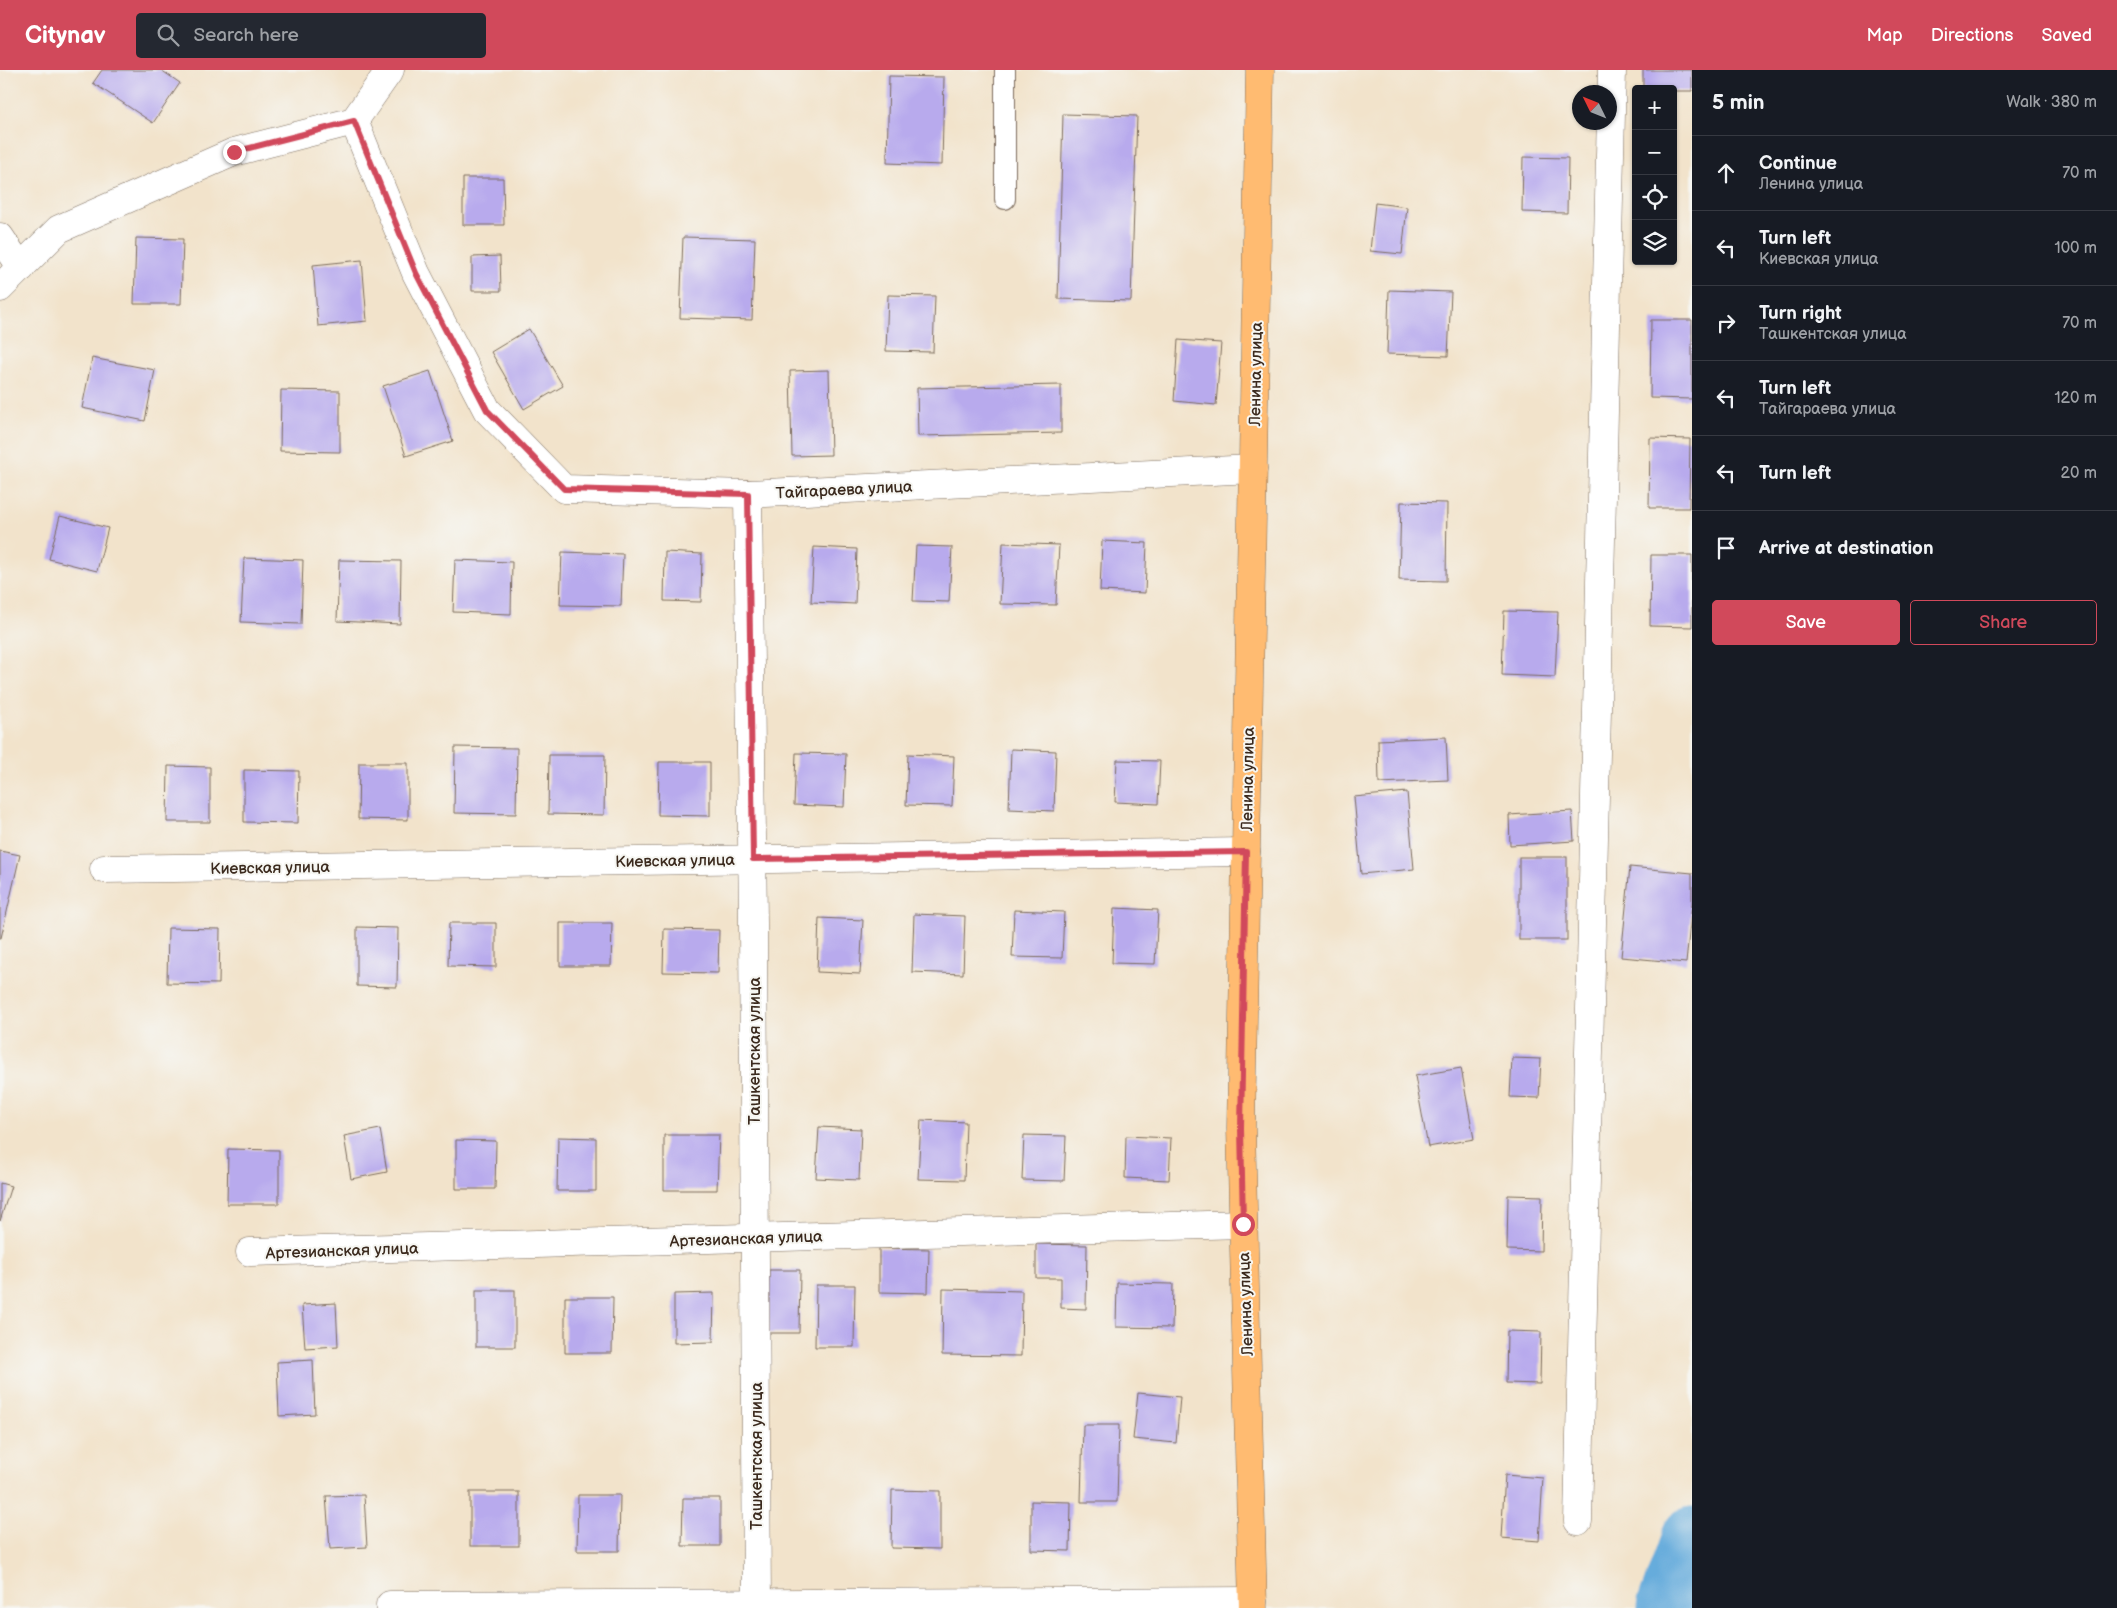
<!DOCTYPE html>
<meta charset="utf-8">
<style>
body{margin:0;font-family:"Balsamiq Sans",sans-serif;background:#242831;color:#f1f3f6}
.controls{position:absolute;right:15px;top:15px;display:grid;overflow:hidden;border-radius:5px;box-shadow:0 1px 4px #0004}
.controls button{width:45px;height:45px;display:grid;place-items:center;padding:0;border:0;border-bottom:1px solid #363941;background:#171b24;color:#f1f3f6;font:25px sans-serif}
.compass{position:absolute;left:1572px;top:15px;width:45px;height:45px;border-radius:50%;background:#171b24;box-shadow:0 1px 4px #0004;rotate:313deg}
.stop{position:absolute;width:15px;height:15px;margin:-11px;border:4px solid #d1495b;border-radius:50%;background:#fff}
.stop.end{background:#d1495b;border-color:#fff;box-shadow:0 1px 5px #0008}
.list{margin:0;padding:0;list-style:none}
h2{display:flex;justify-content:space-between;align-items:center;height:65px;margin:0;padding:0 20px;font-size:21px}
h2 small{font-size:16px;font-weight:400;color:#9ea1a6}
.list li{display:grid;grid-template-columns:32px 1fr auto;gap:15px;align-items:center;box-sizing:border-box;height:75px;padding:0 20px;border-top:1px solid #363941}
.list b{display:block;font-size:19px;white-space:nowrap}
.list p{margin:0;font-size:16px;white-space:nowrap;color:#9ea1a6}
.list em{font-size:16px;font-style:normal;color:#9ea1a6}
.actions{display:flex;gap:10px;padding:15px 20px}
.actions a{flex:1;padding:11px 0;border:1px solid #d1495b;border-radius:5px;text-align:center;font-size:18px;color:#d1495b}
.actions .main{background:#d1495b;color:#fff}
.icon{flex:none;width:28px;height:28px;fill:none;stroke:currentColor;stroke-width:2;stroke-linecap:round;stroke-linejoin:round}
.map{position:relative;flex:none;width:1692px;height:1538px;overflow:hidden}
header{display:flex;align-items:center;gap:30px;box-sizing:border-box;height:70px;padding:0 25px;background:#d1495b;color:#fff}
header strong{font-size:24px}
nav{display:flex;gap:28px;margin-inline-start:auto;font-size:18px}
.search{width:350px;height:45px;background:#242831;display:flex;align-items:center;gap:12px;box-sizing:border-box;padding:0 18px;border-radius:5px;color:#9ea1a6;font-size:19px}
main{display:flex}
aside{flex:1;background:#171b24}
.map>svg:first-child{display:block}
</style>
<header>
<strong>Citynav</strong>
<div class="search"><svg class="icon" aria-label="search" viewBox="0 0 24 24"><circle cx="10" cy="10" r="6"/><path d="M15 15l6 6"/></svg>Search here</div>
<nav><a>Map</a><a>Directions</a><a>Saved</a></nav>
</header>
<main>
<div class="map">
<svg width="1692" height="1538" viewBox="0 0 1692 1538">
<rect width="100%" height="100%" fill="#f6f6f2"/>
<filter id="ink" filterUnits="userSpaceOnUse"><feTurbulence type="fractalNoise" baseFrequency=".02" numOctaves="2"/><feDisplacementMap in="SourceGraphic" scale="10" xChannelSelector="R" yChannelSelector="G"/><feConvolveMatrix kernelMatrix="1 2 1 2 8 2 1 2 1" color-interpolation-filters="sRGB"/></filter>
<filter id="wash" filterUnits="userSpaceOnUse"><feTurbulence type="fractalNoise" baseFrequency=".0096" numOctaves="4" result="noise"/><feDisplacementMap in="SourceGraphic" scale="20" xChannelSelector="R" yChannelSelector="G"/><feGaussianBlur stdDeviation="1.12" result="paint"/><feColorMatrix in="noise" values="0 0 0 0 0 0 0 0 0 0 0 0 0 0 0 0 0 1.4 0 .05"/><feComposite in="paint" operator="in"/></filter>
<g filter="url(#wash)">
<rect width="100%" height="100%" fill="#f2e3cb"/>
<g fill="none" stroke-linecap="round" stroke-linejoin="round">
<polyline stroke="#66acdc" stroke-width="61" points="1667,1538 1692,1467"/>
</g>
<g id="blocks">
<g fill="#b8aaed">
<polygon points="102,0 161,0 180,13 153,53 93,13"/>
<polygon points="1643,0 1692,0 1692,21 1673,21 1673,19 1643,19"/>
<polygon points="889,6 944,7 942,95 887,93"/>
<polygon points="1063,44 1137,46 1131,231 1058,229"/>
<polygon points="1523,87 1568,88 1567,143 1522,142"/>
<polygon points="463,108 503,108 504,155 463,155"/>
<polygon points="1375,133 1407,137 1402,184 1370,181"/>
<polygon points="683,167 755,169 752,250 680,248"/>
<polygon points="136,168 183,169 181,234 134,234"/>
<polygon points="500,186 501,221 472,221 472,187"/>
<polygon points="362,190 367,251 318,256 313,195"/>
<polygon points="1389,220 1451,222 1448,286 1387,284"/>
<polygon points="888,225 935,226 933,282 886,281"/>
<polygon points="1651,250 1692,250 1692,329 1650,328"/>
<polygon points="529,259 563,316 524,339 491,282"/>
<polygon points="1178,270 1221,273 1216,335 1174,331"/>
<polygon points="92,288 155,300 145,351 82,338"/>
<polygon points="829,300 831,385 792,386 790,301"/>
<polygon points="430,301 453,371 406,386 383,316"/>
<polygon points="1061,315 1061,363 918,366 917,318"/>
<polygon points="281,320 340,321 340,382 280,381"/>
<polygon points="1650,368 1690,369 1689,438 1649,438"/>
<polygon points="1401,432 1447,433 1446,511 1399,510"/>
<polygon points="60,446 108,458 97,501 49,489"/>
<polygon points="1102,471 1147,473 1145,523 1100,521"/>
<polygon points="1003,473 1059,475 1056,535 1000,534"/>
<polygon points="916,476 952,477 949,532 913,531"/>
<polygon points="814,477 857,479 855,534 811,532"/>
<polygon points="562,482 623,484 621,536 560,535"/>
<polygon points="665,482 702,484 701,532 664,531"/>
<polygon points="1651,485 1692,485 1692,557 1650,556"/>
<polygon points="244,488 303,490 301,554 241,552"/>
<polygon points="339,490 401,491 400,554 337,551"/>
<polygon points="455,490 512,492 511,544 453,542"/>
<polygon points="1504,541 1558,542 1555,607 1502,605"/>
<polygon points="1446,667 1448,710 1379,713 1378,670"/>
<polygon points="455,677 517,678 516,744 454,743"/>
<polygon points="1011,679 1056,681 1054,741 1009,739"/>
<polygon points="796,683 846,684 844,737 794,735"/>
<polygon points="908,684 954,686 952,736 906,735"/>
<polygon points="549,685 605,685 604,745 548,744"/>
<polygon points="1117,690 1160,691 1158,734 1115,732"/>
<polygon points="659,692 710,692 710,746 658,745"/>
<polygon points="359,693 408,693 408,750 358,749"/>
<polygon points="168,696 210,697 210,752 167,752"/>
<polygon points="244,700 299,701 298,753 244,752"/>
<polygon points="1407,722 1414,799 1361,804 1354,727"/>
<polygon points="1572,741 1574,771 1510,775 1509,745"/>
<polygon points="0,781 20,785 1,868 0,868"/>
<rect x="1519" y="787" width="48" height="83"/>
<polygon points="1630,797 1692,803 1692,833 1686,893 1621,887"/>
<polygon points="1114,838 1158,840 1155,894 1112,893"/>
<polygon points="1014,840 1064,842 1062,888 1012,887"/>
<polygon points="914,844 965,846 963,904 912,902"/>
<polygon points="819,848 863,850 860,904 817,902"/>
<polygon points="449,853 496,853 496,897 448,896"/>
<polygon points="560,853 612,853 611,896 560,896"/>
<polygon points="357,857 398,858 397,917 357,916"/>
<polygon points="168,858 220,859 219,914 167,913"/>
<polygon points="664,859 719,860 718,903 663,902"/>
<polygon points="1512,988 1541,989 1539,1028 1510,1027"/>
<polygon points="1461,998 1474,1069 1428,1077 1415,1006"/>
<polygon points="921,1050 966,1052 964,1110 918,1109"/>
<polygon points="819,1057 861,1059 859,1110 816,1108"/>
<polygon points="380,1059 387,1102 351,1109 344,1066"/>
<polygon points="664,1065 719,1065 717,1120 664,1120"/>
<polygon points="1024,1065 1066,1066 1064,1111 1022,1110"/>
<polygon points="1126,1066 1171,1068 1169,1110 1125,1108"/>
<polygon points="558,1067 596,1068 596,1121 557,1121"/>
<polygon points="456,1070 496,1071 495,1119 456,1119"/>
<polygon points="228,1079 279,1080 279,1134 227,1134"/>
<polygon points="0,1113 11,1116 0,1151"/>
<polygon points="1508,1125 1542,1126 1541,1181 1507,1180"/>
<polygon points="1036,1174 1087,1175 1086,1239 1061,1238 1061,1208 1036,1208"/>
<polygon points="879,1178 929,1179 928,1223 879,1222"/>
<polygon points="769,1200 800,1200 799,1263 768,1263"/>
<polygon points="1117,1213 1173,1214 1172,1258 1116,1257"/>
<polygon points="816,1215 855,1215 854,1277 815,1277"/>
<polygon points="943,1219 1022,1221 1021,1286 942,1285"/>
<rect x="476" y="1220" width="39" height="57"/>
<polygon points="714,1223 713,1272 674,1273 674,1224"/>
<polygon points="565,1227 613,1227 612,1283 565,1283"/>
<polygon points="336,1233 338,1276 305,1278 302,1235"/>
<polygon points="1507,1261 1541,1262 1540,1314 1506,1313"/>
<polygon points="313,1290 315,1344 279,1346 277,1292"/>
<polygon points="1138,1323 1180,1327 1176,1373 1133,1369"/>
<polygon points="1083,1355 1119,1355 1117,1432 1081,1432"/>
<polygon points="1505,1405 1543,1408 1539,1471 1501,1468"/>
<polygon points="892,1420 940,1421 940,1479 891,1478"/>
<rect x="470" y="1422" width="49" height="54"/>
<polygon points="364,1425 367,1477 330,1479 326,1426"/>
<polygon points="578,1425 620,1425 619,1481 577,1481"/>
<polygon points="683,1428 720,1428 720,1476 682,1476"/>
<polygon points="1031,1431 1071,1432 1070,1481 1031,1480"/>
</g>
</g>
</g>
<g filter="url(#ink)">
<use href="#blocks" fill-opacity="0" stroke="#7b6b5b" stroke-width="1"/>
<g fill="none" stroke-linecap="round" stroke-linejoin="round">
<defs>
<polyline id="service" points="1005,129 1005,0"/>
<g id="minor">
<polyline points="354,51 416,203 487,340 564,419 748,424 1253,399"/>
<polyline points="354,51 390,0"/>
<polyline points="0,167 21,198"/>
<polyline points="0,218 59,159 234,82 354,51"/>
<polyline points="748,424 753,853 757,1538"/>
<polyline points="104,799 1246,782"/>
<polyline points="250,1182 1243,1154"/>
<polyline points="1578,1451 1612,0"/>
<polyline points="390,1535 1253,1531"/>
</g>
<polyline id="primary" points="1253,1538 1241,1058 1260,0"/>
</defs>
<use href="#service" stroke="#7b6b5b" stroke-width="22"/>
<use href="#minor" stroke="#7b6b5b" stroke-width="29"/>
<use href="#primary" stroke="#7b6b5b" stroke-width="29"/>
<use href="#service" stroke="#fff" stroke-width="20"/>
<use href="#minor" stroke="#fff" stroke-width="28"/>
<use href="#primary" stroke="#ffbb71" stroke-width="28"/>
</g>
</g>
<g fill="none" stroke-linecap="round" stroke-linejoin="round" filter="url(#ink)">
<polyline stroke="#d1495b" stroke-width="6" points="234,82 354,51 416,203 487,340 564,419 748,424 753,789 1246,782 1241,1058 1243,1154"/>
</g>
<g text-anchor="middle" stroke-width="4" stroke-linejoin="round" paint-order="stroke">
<g font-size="16" fill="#3b2a1e" stroke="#f6f6f2">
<text transform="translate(1255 304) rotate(-89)" y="6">Ленина улица</text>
<text transform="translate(844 419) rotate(-3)" y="6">Тайгараева улица</text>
<text transform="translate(1247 709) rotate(-89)" y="6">Ленина улица</text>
<text transform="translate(675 790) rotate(-1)" y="6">Киевская улица</text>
<text transform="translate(270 797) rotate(-1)" y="6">Киевская улица</text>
<text transform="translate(754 981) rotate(-90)" y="6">Ташкентская улица</text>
<text transform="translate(746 1168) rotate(-2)" y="6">Артезианская улица</text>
<text transform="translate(342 1180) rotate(-2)" y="6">Артезианская улица</text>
<text transform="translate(1245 1234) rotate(-92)" y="6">Ленина улица</text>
<text transform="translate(756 1386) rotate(-90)" y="6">Ташкентская улица</text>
</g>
</g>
</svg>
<div class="controls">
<button>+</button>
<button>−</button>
<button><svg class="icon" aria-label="locate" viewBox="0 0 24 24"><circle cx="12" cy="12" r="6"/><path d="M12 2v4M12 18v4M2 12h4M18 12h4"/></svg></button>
<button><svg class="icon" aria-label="layers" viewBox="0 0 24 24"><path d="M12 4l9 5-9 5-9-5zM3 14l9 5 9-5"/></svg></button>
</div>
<svg class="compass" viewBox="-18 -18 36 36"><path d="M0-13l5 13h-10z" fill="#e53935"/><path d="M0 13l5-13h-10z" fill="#9ea1a6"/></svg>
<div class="stop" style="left:1243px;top:1154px"></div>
<div class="stop end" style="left:234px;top:82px"></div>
</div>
<aside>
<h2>5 min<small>Walk · 380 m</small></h2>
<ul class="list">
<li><svg class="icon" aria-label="ahead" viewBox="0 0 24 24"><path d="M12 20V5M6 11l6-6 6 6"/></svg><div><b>Continue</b><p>Ленина улица</p></div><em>70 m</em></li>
<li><svg class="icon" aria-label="left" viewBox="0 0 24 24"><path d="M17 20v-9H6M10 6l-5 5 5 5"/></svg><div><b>Turn left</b><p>Киевская улица</p></div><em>100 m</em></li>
<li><svg class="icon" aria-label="right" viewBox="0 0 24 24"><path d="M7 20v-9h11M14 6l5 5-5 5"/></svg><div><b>Turn right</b><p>Ташкентская улица</p></div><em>70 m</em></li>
<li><svg class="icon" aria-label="left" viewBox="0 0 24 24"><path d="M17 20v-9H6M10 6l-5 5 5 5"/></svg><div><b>Turn left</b><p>Тайгараева улица</p></div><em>120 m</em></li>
<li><svg class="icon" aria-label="left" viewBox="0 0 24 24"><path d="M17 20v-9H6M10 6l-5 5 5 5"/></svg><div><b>Turn left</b></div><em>20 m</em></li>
<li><svg class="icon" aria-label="arrive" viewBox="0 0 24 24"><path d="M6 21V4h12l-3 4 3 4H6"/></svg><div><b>Arrive at destination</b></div></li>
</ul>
<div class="actions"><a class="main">Save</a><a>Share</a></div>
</aside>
</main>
